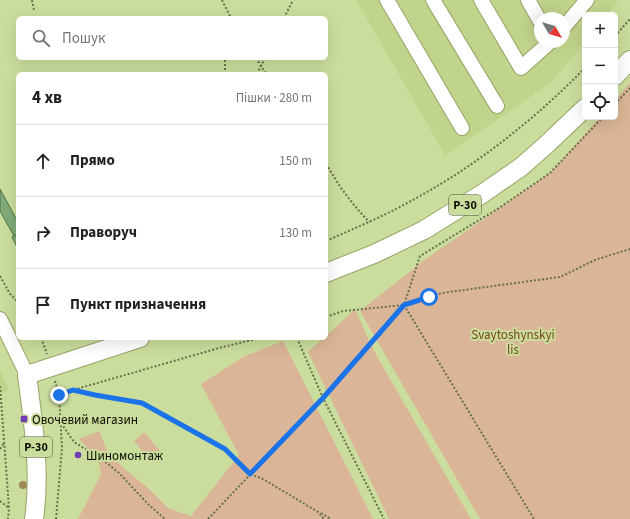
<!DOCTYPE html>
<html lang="uk">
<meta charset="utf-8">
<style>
body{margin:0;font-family:"Source Sans 3",sans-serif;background:#f6f6f6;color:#202124}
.controls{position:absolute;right:12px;top:12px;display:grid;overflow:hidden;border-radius:6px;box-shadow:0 4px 16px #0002}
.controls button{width:36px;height:36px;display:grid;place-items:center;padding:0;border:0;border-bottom:1px solid #e0e0e0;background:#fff;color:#202124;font:20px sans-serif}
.compass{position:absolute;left:534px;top:12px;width:36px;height:36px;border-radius:50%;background:#fff;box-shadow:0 4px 16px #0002;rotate:128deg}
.stop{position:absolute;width:12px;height:12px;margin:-9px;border:3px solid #1a73e8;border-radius:50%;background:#fff}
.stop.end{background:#1a73e8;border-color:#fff;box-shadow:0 1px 4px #0008}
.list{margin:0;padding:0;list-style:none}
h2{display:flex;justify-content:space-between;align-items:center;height:52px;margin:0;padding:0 16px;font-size:17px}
h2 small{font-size:13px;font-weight:400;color:#757577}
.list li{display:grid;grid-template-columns:26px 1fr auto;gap:12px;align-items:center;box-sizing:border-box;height:72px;padding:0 16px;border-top:1px solid #e0e0e0}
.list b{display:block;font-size:15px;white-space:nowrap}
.list em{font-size:13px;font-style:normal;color:#757577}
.icon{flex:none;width:22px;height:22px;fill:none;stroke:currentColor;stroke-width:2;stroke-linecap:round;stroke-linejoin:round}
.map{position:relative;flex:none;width:630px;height:519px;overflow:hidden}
.search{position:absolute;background:#fff;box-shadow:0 4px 16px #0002;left:16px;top:16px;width:312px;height:44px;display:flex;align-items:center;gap:10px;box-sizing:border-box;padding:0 14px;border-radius:6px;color:#757577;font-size:15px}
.panel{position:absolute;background:#fff;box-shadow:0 4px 16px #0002;left:16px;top:72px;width:312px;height:268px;border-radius:6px}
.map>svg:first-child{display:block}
</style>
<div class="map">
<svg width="630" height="519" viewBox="0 0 630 519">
<rect width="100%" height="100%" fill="#cbdd9d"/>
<g fill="#c1d48c" fill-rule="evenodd">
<path d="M356 0H619L607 15H585V42L551 83 445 155ZM540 18H564V42H540Z"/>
<polygon points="0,369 9,390 0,394"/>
</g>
<g fill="#dbb597">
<polygon points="630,83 630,519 480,519 360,311 423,261 550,173 600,117 615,117 615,100"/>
<polygon points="355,309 375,353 471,519 389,519 308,352 323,338 326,338 326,336"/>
<polygon points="283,341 373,519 78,519 101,474 98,459 79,439 99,431 108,453 127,471 147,487 168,508 191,516 239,455 201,384 243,357"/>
<polygon points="144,432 161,452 151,461 134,441"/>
</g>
<g fill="#81a979" stroke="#4d7545">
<polygon points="0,189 18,222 18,234 14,236 0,211"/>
<polygon points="18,234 18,249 12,237"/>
</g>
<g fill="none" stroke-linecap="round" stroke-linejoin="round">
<defs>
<g id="minor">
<polyline points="387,0 462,128"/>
<polyline points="433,0 497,106"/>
<polyline points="481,0 521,68 550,42"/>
<polyline points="528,0 540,21"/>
<polyline points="564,27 587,0"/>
<polyline points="0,319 27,375"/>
</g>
<g id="major">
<polyline points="615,76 630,60"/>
<polyline points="326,273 374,254 424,230 482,194 521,167 546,145 585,108"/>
<path d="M34 519C41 471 33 422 27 375L140 338"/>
</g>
</defs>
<use href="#minor" stroke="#95a567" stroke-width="16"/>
<use href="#major" stroke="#95a567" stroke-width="20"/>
<g stroke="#66724b" stroke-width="2" stroke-dasharray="2 2" stroke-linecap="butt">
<polyline points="32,0 34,10"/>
<polyline points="222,0 231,18"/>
<polyline points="284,18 293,0"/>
<polyline points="615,36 630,19"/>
<polyline points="256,58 266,74"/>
<polyline points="225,74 225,58"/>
<polyline points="257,74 265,58"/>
<polyline points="615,104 630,88"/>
<polyline points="326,164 341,188 354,205 369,222"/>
<path d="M326 241C355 228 384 216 411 201 476 166 534 120 585 68"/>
<polyline points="0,276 10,294 18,302"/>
<polyline points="404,305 534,519"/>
<polyline points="326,317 343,311 404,305 442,293 560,277 595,260 630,249"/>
<polyline points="41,338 47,354"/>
<polyline points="297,338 323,398 384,519"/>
<polyline points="55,381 59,395"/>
<polyline points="0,386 9,508 8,519"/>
<polyline points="74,390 95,395 142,403 225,449 250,474 263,479 318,512 324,519"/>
<polyline points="61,423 74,442 103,460 119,473 148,504 165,519"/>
<polyline points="0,449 4,443"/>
<polyline points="0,501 9,508"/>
<polyline points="321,513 331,519"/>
<polyline points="56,519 62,448 59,395 73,390 219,348 260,338"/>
<polyline points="208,519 323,398 404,305 420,256 499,208 550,173 603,117"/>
</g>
<use href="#minor" stroke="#fff" stroke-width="14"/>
<use href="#major" stroke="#fff" stroke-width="18"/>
</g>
<circle fill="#9d8a54" cx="23" cy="485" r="4"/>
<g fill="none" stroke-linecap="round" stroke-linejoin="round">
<polyline stroke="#1a73e8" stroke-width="5" points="59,395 73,390 95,395 142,403 225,449 250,474 323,398 404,305 429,297"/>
</g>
<g fill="#713bb2" stroke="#cbdd9d" stroke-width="1.5">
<rect x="20" y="415" width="8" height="8" rx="2"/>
<circle cx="78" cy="455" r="4"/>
</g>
<g text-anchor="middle" stroke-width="4" stroke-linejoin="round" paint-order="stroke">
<g fill="#cbdd9d" stroke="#434c2f" stroke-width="1">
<rect x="449" y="195" width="32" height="20" rx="3"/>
<rect x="20" y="437" width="32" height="20" rx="3"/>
</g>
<g font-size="12" font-weight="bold" fill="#090e00">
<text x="465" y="209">Р-30</text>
<text x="36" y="451">Р-30</text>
</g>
<g font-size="13" fill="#774719" stroke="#cbdd9d">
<text x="513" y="339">Svaytoshynskyi<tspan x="513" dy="15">lis</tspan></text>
</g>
<g font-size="13" fill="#090e00" stroke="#cbdd9d" text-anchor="start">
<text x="32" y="424">Овочевий магазин</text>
<text x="86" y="460">Шиномонтаж</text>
</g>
</g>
</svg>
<div class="controls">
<button>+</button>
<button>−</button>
<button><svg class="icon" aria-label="locate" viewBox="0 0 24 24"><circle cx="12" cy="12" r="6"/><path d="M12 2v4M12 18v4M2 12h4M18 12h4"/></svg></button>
</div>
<svg class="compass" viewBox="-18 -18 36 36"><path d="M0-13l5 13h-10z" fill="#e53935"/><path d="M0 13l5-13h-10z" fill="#757577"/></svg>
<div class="stop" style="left:429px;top:297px"></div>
<div class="stop end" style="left:59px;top:395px"></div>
<div class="search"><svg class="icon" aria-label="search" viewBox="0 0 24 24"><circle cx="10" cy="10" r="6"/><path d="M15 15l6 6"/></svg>Пошук</div>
<section class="panel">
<h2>4 хв<small>Пішки · 280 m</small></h2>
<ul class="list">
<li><svg class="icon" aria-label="ahead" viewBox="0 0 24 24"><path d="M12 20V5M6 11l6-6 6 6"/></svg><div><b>Прямо</b></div><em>150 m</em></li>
<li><svg class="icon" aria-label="right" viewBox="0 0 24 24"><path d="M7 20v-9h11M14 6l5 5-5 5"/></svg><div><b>Праворуч</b></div><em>130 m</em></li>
<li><svg class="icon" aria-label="arrive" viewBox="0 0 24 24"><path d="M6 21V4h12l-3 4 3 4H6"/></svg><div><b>Пункт призначення</b></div></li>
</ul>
</section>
</div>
